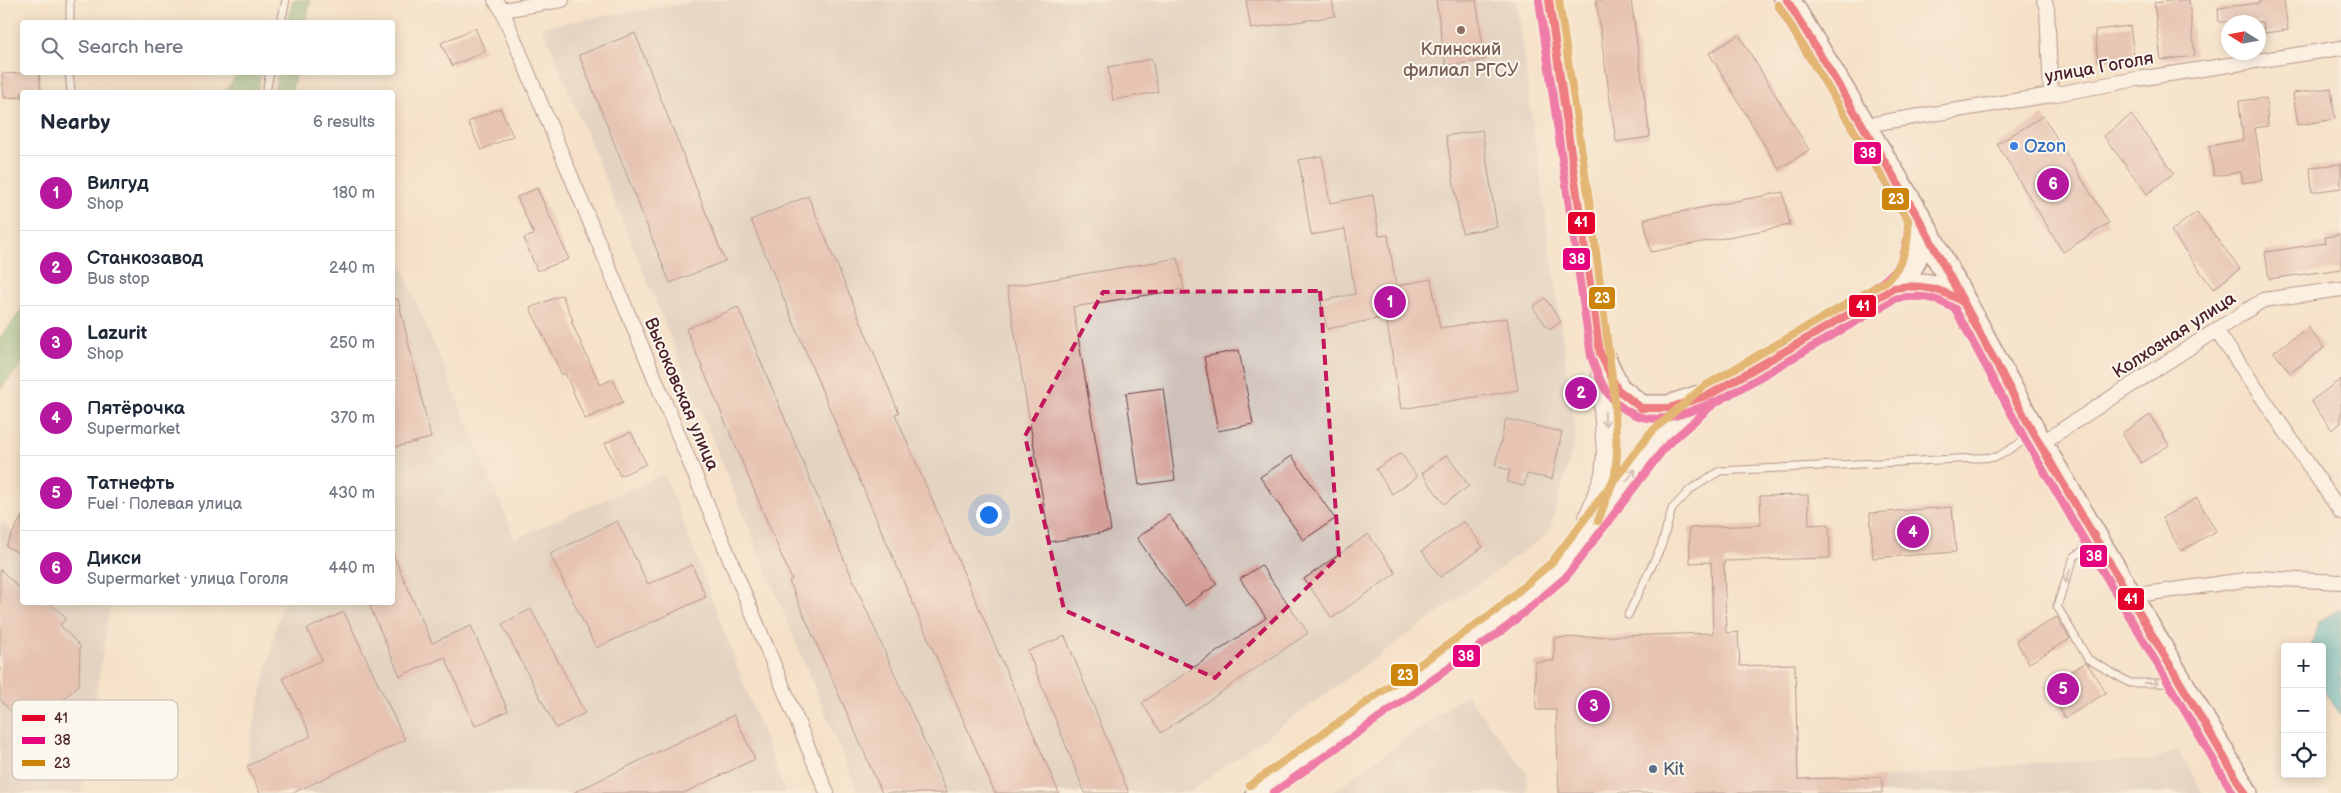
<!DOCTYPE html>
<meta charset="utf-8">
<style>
body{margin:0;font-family:"Balsamiq Sans",sans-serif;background:#f2f2f3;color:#1f2937}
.controls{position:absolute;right:15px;bottom:15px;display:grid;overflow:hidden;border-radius:5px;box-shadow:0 2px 12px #0003}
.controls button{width:45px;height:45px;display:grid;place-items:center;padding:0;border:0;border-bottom:1px solid #e0e1e3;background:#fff;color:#1f2937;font:25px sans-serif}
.compass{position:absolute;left:2221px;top:15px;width:45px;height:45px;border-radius:50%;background:#fff;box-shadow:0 2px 12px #0003;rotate:281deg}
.you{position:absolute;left:988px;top:514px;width:18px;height:18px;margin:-12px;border:4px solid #fff;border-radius:50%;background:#1a73e8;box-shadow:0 0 0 8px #1a73e833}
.badge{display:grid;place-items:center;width:32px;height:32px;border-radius:50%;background:#b5179e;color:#fff;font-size:16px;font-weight:700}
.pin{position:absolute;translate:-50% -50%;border:2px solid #fff;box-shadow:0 1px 5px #0006}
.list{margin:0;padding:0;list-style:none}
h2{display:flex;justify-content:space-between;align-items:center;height:65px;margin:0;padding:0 20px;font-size:21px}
h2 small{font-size:16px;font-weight:400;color:#747a83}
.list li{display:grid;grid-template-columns:32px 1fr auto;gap:15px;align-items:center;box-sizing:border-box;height:75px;padding:0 20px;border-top:1px solid #e0e1e3}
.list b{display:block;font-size:19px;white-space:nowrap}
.list p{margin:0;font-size:16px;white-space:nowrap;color:#747a83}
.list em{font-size:16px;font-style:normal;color:#747a83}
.icon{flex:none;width:28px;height:28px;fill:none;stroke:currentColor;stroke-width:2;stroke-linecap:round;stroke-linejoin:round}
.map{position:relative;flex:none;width:2341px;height:793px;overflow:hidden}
.search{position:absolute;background:#fff;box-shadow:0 2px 12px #0003;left:20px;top:20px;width:375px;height:55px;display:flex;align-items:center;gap:12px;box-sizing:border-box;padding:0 18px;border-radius:5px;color:#747a83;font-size:19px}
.panel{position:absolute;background:#fff;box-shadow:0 2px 12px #0003;left:20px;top:90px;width:375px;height:515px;border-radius:5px}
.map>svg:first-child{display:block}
</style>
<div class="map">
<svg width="2341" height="793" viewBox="0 0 2341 793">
<rect width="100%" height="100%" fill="#fbf7ec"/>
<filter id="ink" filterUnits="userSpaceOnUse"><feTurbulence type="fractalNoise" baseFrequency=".02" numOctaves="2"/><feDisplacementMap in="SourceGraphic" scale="10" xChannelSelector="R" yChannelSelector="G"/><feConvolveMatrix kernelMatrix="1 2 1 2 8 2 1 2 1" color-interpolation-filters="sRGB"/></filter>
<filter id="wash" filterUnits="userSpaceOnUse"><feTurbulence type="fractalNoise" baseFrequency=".0096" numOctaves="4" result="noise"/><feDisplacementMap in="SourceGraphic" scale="20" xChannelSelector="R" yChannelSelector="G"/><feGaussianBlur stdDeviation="1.12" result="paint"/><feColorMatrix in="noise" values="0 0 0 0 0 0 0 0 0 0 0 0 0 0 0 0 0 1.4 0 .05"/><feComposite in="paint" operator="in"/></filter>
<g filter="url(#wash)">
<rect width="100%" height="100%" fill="#f5e1c8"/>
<g fill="#cec1b9">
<polygon points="707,0 1516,0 1576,436 1549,533 1188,793 858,793 542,26"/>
<polygon points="393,245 515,538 665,474 785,793 260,793 247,766 251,737 282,603 392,602"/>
<polygon points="0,523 22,536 22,602 108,602 110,606 81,793 0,793"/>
<polygon points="1466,694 1527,773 1526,793 1332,793"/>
<polygon points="2178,749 2203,793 1759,793 1759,790 2045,762 2152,760"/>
</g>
<g fill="#6ead6e" stroke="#5c664c">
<polygon points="293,0 311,0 306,22 288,22"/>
<polygon points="239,73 261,73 257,92 224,92"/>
<polygon points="278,73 296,73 291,92 274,92"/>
<polygon points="22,310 22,363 0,390 0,338"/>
</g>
<polygon fill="#46b4c0" stroke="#486a76" points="2341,608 2341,716 2322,687 2322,647 2311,647 2318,622"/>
<g id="blocks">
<g fill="#d49f97">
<polygon points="1246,0 1332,0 1335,16 1251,29"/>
<polygon points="1436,0 1476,0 1485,60 1446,66"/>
<polygon points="1596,0 1631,0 1650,137 1616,142"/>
<polygon points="2178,0 2189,0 2195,56 2161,60 2154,3"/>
<polygon points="2260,0 2284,0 2288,30 2264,33 2263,22 2219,22 2218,8 2260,3"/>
<polygon points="2130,26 2134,57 2098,61 2095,30"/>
<polygon points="475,28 485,51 452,66 441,43"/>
<polygon points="635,33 725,261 670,283 579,55"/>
<polygon points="1739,35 1809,150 1779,169 1709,53"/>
<polygon points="1152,59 1158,92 1113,100 1108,67"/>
<polygon points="39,72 41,92 22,92 22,97 4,98 2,74"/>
<polygon points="2331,88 2335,119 2298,125 2293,93"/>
<polygon points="2266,98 2268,126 2255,128 2263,180 2243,183 2241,172 2214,176 2209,146 2243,140 2239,101"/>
<polygon points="500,108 513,136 481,150 468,122"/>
<polygon points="2131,115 2174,173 2147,194 2104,136"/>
<polygon points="2043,116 2109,223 2063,252 1997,144"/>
<polygon points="1482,130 1497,227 1462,233 1446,136"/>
<polygon points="1322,156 1330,203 1373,195 1379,236 1388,235 1396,286 1431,279 1440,328 1507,318 1518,390 1401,409 1386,317 1327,329 1321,301 1355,294 1345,229 1311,235 1299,160"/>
<polygon points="2341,164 2341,188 2312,192 2310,167"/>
<polygon points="537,188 569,259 537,271 524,238 534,235 517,197"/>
<polygon points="1783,192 1790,225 1651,252 1644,219"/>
<polygon points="808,196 899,413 895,414 1059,793 995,793 851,460 751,220"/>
<polygon points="2197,212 2240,269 2213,289 2171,231"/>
<polygon points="2341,235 2341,269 2269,279 2265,252 2326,243 2325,237"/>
<polygon points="1178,258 1184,289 1073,307 1111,531 1050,542 1007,287"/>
<polygon points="562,295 573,320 571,321 600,385 613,379 623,402 585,419 565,373 562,375 530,308"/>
<polygon points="1545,298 1561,322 1549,330 1533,307"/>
<polygon points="398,299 431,438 392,448 392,300"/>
<polygon points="738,307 836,541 947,793 882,793 789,581 792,580 686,329"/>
<polygon points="2308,327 2324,348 2290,373 2274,352"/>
<polygon points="1239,350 1253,424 1218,431 1204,357"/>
<polygon points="2341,379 2341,423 2332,430 2311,401"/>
<polygon points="1163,388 1175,480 1139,485 1126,393"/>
<polygon points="2150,415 2169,445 2141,463 2122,433"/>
<polygon points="1506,419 1562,432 1552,479 1527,474 1524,486 1507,482 1510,470 1495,466"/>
<polygon points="631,432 646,464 620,476 605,443"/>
<polygon points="1401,453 1417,477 1392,494 1376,469"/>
<polygon points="1447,455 1469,486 1444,504 1422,473"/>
<polygon points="1292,456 1335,519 1303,540 1260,477"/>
<polygon points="1808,495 1809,525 1829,524 1830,558 1724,561 1726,633 1738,632 1740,666 1795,664 1798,779 1882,777 1882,793 1559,793 1556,710 1536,710 1535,662 1554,661 1554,638 1713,633 1711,562 1690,563 1689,528 1761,525 1760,496"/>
<polygon points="2197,498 2216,531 2181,551 2162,518"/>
<polygon points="1952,507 1956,552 1873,558 1870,513"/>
<polygon points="1169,515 1217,584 1185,606 1137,538"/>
<polygon points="22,516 22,555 6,546"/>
<polygon points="617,521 648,584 692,565 706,597 596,648 550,554"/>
<polygon points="1464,521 1483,547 1440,577 1422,551"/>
<polygon points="1368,534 1396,573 1332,618 1304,579"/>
<polygon points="392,552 432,643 471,626 508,711 475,726 445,657 400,676 368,602 392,602"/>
<polygon points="1261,565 1308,633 1161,733 1142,703 1266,618 1240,579"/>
<polygon points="0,569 22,591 22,602 49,602 66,618 60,625 80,646 79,685 29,730 0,700"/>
<polygon points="531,609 585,713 556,728 502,624"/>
<polygon points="344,612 405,740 293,793 260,793 247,766 311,736 283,678 322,660 307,629"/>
<polygon points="2057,617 2070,639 2029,663 2016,641"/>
<polygon points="1065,636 1129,793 1085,793 1028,651"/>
<polygon points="2085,663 2089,666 2106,693 2065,718 2046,686"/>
<polygon points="734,715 755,759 684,793 573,793"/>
</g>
</g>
</g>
<g filter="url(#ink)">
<use href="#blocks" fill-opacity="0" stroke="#643c43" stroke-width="1"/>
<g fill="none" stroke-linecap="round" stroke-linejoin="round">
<defs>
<g id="lane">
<polyline points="70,22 70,0"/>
<polyline points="281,22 286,0"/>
<polyline points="69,72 71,92"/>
<polyline points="266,92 270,72"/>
<polyline points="2093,543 2074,557 2057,606 2088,659 2130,683 2163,683 2173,686"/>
<polyline points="1628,615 1661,547 1672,509 1691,489 1720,471 1997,457 2032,436"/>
</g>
<g id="street">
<polyline points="495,0 502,10 827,793"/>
<polyline points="2044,0 2047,9 2051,95"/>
<polyline points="502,10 562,0"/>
<polyline points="1865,130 1873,124 1883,122 2051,95 2137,79 2341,48"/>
<polyline points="2216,330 2341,512"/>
<polyline points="2040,444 2263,300 2341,289"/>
<polyline points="2130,596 2259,578 2341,582"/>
</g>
<g id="secondary">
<polyline points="1589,518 1605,475 1607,454 1601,363"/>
<polyline points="1256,793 1501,619 1559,569 1658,439 1672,425 1703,400"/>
</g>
<g id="highway">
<path d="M1549 0 1600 353 1617 389 1641 408H1669L1709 395 1894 288C1916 264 1920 250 1918 217"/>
<polyline points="1787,0 1918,217 2034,434 2245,793"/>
<path d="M1894 288C1923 283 1938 286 1963 302"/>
</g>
</defs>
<use href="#lane" stroke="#643c43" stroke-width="9"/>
<use href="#street" stroke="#643c43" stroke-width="16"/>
<use href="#secondary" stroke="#643c43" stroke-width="22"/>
<use href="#highway" stroke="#643c43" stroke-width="28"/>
<use href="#lane" stroke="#fff" stroke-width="7"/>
<use href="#street" stroke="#fff" stroke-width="14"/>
<use href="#secondary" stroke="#fff" stroke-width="20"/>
<use href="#highway" stroke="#fff" stroke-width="25"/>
<defs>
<g id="bus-1">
<path d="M1549 0 1600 353 1617 389 1641 408H1669L1709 395 1894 288C1921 284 1940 288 1963 302L2034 434 2245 793"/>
<polyline points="1787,0 1918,217 1973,320"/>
</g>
<g id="bus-2">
<path d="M1539 1 1591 357C1596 369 1601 386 1610 396 1643 435 1680 415 1719 400"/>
<path d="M1778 5 1908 220C1908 263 1896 275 1861 296"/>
<path d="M1273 793 1507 627 1566 577 1666 446 1715 403 1897 298C1923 295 1933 296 1955 309L2025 439 2233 793"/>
</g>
<g id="bus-3">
<polyline points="1559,0 1592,220 1614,393 1617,454 1615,476 1598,521"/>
<path d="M1250 785 1495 611 1552 562 1650 433 1703 387 1888 280C1904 261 1909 245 1908 220L1778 5"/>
</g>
</defs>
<use href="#bus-1" stroke="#fbf7ec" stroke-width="11"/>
<use href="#bus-2" stroke="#fbf7ec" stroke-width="11"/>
<use href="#bus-3" stroke="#fbf7ec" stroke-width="11"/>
<use href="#bus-1" stroke="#e4002b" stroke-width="8"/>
<use href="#bus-2" stroke="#e5007d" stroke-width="8"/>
<use href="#bus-3" stroke="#cc840b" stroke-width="8"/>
</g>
<defs><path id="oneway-shaft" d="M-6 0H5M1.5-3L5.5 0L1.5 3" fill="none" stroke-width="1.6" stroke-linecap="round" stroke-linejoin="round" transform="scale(1.25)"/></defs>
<g stroke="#ae9aa0">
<use href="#oneway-shaft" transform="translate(1605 419) rotate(87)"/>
<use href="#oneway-shaft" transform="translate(1631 475) rotate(-53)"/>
<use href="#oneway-shaft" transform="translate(2068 576) rotate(110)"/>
<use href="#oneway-shaft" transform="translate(2151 683)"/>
</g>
</g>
<path d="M0 0H2341V793H0ZM1320 291 1339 556 1215 678 1064 610 1025 436 1103 292Z" fill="#f5e1c8" fill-opacity=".55" fill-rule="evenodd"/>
<path fill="none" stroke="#c2185b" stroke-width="4" stroke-dasharray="10 6" stroke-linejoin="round" d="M1320 291 1339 556 1215 678 1064 610 1025 436 1103 292Z"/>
<circle fill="#8d6e63" stroke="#fbf7ec" stroke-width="2" cx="1461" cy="30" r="5"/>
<circle fill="#3f7fe0" stroke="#fbf7ec" stroke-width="2" cx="2014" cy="146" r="5"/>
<circle fill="#5c6f8a" stroke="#fbf7ec" stroke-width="2" cx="1653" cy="769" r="5"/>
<g text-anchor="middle" stroke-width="4" stroke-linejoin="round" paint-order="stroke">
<g font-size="18" fill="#785e54" stroke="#fbf7ec">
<text x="1461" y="55">Клинский<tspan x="1461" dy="21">филиал РГСУ</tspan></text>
</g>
<g font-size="18" fill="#4a1f2b" stroke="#fbf7ec">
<text transform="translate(2099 67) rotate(-10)" y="6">улица Гоголя</text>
<text transform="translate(2174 335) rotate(-33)" y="6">Колхозная улица</text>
<text transform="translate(682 394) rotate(67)" y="6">Высоковская улица</text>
</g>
<g font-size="18" fill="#366cbe" stroke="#fbf7ec" text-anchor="start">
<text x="2024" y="152">Ozon</text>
</g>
<g font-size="18" fill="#4e5e75" stroke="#fbf7ec" text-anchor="start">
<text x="1663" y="775">Kit</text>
</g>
</g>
<rect x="12" y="700" width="166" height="80" rx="8" fill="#fbf7ec" stroke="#c6b6b2" stroke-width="1"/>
<rect x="22" y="715" width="23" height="6" fill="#e4002b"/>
<rect x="22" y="737" width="23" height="7" fill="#e5007d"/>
<rect x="22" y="760" width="23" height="6" fill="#cc840b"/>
<g font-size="14" fill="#4a1f2b">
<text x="54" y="723">41</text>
<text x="54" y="745">38</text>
<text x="54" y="768">23</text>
</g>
<g stroke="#fbf7ec" stroke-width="2">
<rect x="1853" y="141" width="29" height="24" rx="5" fill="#e5007d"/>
<rect x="1881" y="187" width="29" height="24" rx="5" fill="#cc840b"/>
<rect x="1567" y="211" width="29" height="24" rx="5" fill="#e4002b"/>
<rect x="1562" y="247" width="29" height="24" rx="5" fill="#e5007d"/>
<rect x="1588" y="286" width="28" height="24" rx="5" fill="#cc840b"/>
<rect x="1848" y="294" width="29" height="24" rx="5" fill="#e4002b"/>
<rect x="2079" y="544" width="29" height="24" rx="5" fill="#e5007d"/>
<rect x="2117" y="587" width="28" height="24" rx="5" fill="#e4002b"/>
<rect x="1452" y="644" width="29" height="24" rx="5" fill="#e5007d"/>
<rect x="1390" y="663" width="29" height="24" rx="5" fill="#cc840b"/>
</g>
<g font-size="14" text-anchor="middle" font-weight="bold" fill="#fff">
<text x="1868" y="158">38</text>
<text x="1896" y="204">23</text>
<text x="1581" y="227">41</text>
<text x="1577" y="264">38</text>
<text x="1602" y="303">23</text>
<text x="1863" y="311">41</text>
<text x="2094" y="561">38</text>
<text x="2131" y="604">41</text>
<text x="1466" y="661">38</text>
<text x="1405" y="680">23</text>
</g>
</svg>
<div class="controls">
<button>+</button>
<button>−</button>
<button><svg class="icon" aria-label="locate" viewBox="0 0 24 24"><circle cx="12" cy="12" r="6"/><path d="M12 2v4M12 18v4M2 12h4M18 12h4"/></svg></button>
</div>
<svg class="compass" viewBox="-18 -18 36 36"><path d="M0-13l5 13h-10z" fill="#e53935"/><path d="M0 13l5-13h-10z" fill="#747a83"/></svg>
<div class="you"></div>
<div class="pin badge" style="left:1390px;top:302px">1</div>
<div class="pin badge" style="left:1581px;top:393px">2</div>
<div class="pin badge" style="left:1594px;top:706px">3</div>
<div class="pin badge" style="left:1913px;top:532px">4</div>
<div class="pin badge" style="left:2063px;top:689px">5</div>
<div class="pin badge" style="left:2053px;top:184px">6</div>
<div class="search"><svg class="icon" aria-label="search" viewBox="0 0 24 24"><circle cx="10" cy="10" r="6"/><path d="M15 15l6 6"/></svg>Search here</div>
<section class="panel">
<h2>Nearby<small>6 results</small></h2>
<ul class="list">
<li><span class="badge">1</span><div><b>Вилгуд</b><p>Shop</p></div><em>180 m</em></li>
<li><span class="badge">2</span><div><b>Станкозавод</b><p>Bus stop</p></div><em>240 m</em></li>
<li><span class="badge">3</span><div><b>Lazurit</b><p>Shop</p></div><em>250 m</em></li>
<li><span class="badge">4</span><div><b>Пятёрочка</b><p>Supermarket</p></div><em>370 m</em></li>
<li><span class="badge">5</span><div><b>Татнефть</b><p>Fuel · Полевая улица</p></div><em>430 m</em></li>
<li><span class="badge">6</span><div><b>Дикси</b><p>Supermarket · улица Гоголя</p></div><em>440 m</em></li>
</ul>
</section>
</div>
